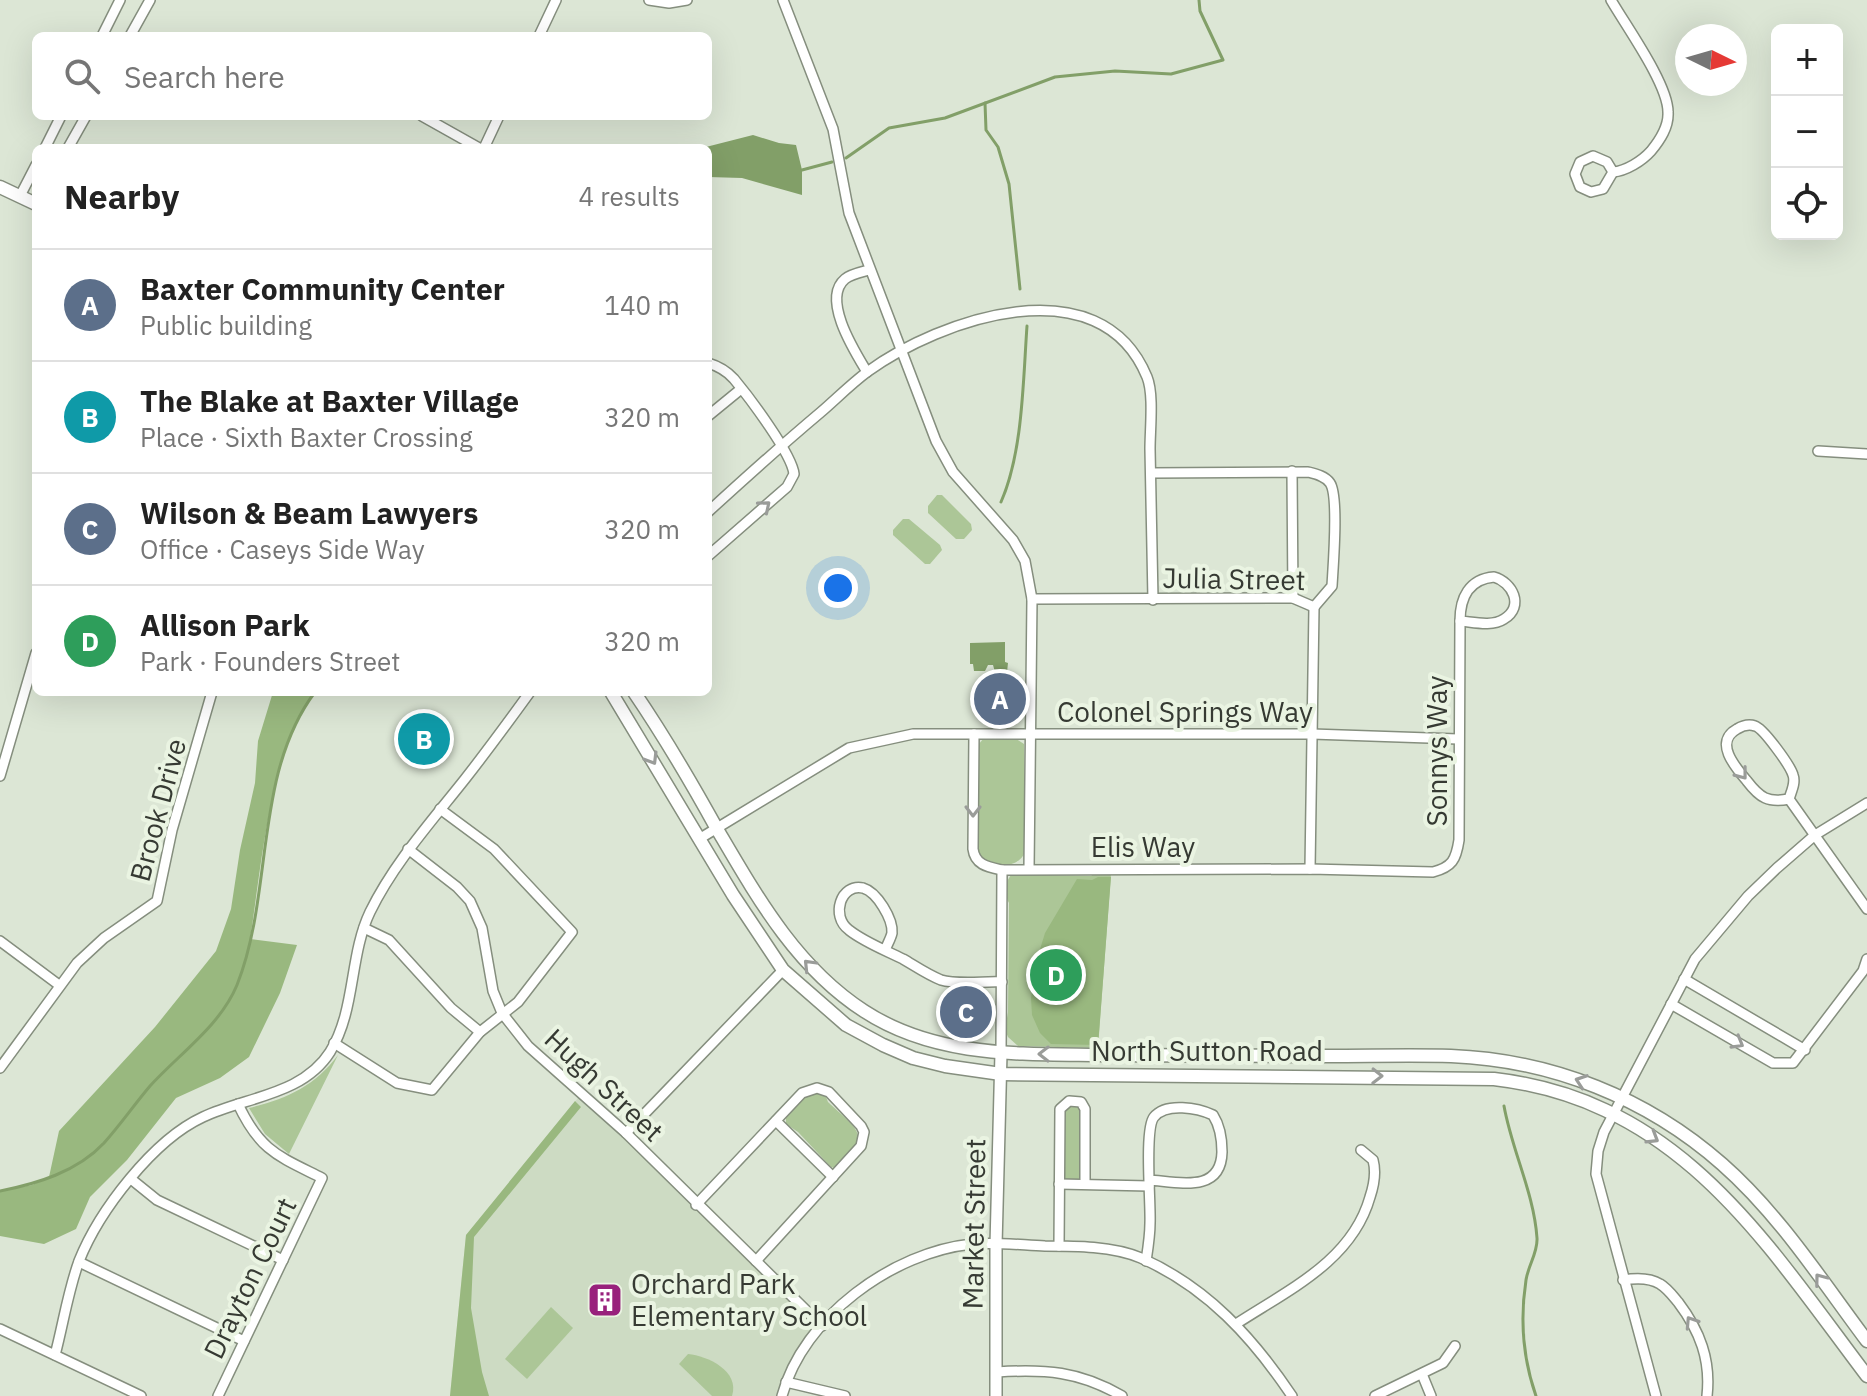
<!DOCTYPE html>
<meta charset="utf-8">
<style>
body{margin:0;font-family:"IBM Plex Sans",sans-serif;background:#f2f2f2;color:#222}
.controls{position:absolute;right:24px;top:24px;display:grid;overflow:hidden;border-radius:12px;box-shadow:0 8px 32px #0002}
.controls button{width:72px;height:72px;display:grid;place-items:center;padding:0;border:0;border-bottom:2px solid #e0e0e0;background:#fff;color:#222;font:40px sans-serif}
.compass{position:absolute;left:1675px;top:24px;width:72px;height:72px;border-radius:50%;background:#fff;box-shadow:0 8px 32px #0002;rotate:95deg}
.you{position:absolute;left:838px;top:588px;width:28px;height:28px;margin:-20px;border:6px solid #fff;border-radius:50%;background:#1a73e8;box-shadow:0 0 0 12px #1a73e833}
.badge{display:grid;place-items:center;width:52px;height:52px;border-radius:50%;background:#2563eb;color:#fff;font-size:26px;font-weight:700}
.pin{position:absolute;translate:-50% -50%;border:4px solid #fff;box-shadow:0 2px 8px #0006}
.list{margin:0;padding:0;list-style:none}
h2{display:flex;justify-content:space-between;align-items:center;height:104px;margin:0;padding:0 32px;font-size:34px}
h2 small{font-size:26px;font-weight:400;color:#767676}
.list li{display:grid;grid-template-columns:52px 1fr auto;gap:24px;align-items:center;box-sizing:border-box;height:112px;padding:0 32px;border-top:2px solid #e0e0e0}
.list b{display:block;font-size:30px;white-space:nowrap}
.list p{margin:0;font-size:26px;white-space:nowrap;color:#767676}
.list em{font-size:26px;font-style:normal;color:#767676}
.icon{flex:none;width:44px;height:44px;fill:none;stroke:currentColor;stroke-width:2;stroke-linecap:round;stroke-linejoin:round}
.map{position:relative;flex:none;width:1867px;height:1396px;overflow:hidden}
.search{position:absolute;background:#fff;box-shadow:0 8px 32px #0002;left:32px;top:32px;width:680px;height:88px;display:flex;align-items:center;gap:20px;box-sizing:border-box;padding:0 28px;border-radius:12px;color:#767676;font-size:30px}
.panel{position:absolute;background:#fff;box-shadow:0 8px 32px #0002;left:32px;top:144px;width:680px;height:552px;border-radius:12px}
.map>svg:first-child{display:block}
</style>
<div class="map">
<svg width="1867" height="1396" viewBox="0 0 1867 1396">
<rect width="100%" height="100%" fill="#dce6d5"/>
<polygon fill="#cddbc3" points="582,1093 822,1326 808,1344 782,1396 450,1396 466,1235"/>
<g fill="#acc697">
<polygon points="937,495 942,495 971,524 972,530 964,539 956,539 928,513 928,506"/>
<polygon points="903,519 909,519 940,545 942,550 930,564 925,564 893,535 893,530"/>
<path d="M984 738H1015L1024 744 1025 852C1018 871 987 867 977 852L978 745Z"/>
<path d="M1043 873 1044 875 1091 876 1095 873 1111 874 1098 1048 1018 1046 1008 1037 1005 1030 1008 1012 1009 903C1004 894 1005 881 1012 874Z"/>
<path d="M338 1055 289 1154 265 1134 249 1108C286 1099 314 1087 338 1055Z"/>
<path d="M816 1093 826 1097 828 1102C856 1129 876 1136 835 1168L831 1167 798 1132 786 1124V1118L807 1095Z"/>
<polygon points="1075,1103 1083,1109 1082,1180 1067,1182 1063,1179 1063,1110"/>
<polygon points="551,1307 573,1328 527,1379 505,1359"/>
<path d="M688 1354C708 1356 740 1371 732 1396H712L679 1364Z"/>
</g>
<g fill="#99b87f">
<path d="M273 692H315C269 754 262 864 250 939L297 945 280 993 249 1057 220 1078 176 1098 127 1160 90 1197 76 1229 44 1244 0 1236V1191L32 1185 49 1177 59 1131 155 1027 216 951 231 909 240 850 255 783 258 741Z"/>
<polygon points="1098,877 1111,877 1098,1045 1051,1044 1040,1033 1032,1015 1031,998 1037,959 1045,933 1077,879 1092,880"/>
<polygon points="575,1101 581,1107 474,1237 471,1308 482,1372 489,1396 450,1396 466,1235"/>
</g>
<g fill="#829f68">
<polygon points="753,135 779,143 796,145 802,170 802,195 742,178 708,177 708,148 702,148"/>
<polygon points="1005,642 1005,662 1008,663 1007,672 995,672 993,665 988,665 985,671 974,671 973,664 970,664 970,643"/>
</g>
<g fill="none" stroke-linecap="round" stroke-linejoin="round">
<g stroke="#829f68" stroke-width="3">
<polyline points="985,103 986,130 998,147 1009,184 1020,289"/>
<polyline points="846,158 889,128 945,118 1055,77 1115,71 1171,74 1223,60 1200,11 1199,0"/>
<polyline points="802,170 832,162"/>
<path d="M1001 502C1023 452 1023 381 1027 326"/>
<path d="M1504 1106C1512 1151 1534 1193 1537 1238 1538 1252 1528 1266 1526 1280 1520 1319 1523 1359 1536 1396"/>
<path d="M0 1191C36 1184 77 1172 104 1143 120 1125 134 1105 150 1086 179 1054 220 1026 237 985 274 892 253 775 315 692"/>
</g>
<defs>
<g id="minor">
<polyline points="649,0 669,3 687,0"/>
<polyline points="783,0 833,129 849,213 936,441 953,472 1013,540 1025,561 1032,599 1029,869"/>
<path d="M1611 0C1626 26 1668 84 1668 112 1669 127 1660 140 1651 151 1642 161 1626 171 1613 172"/>
<polyline points="102,36 120,0"/>
<polyline points="130,36 150,0"/>
<polyline points="539,36 556,0"/>
<polyline points="422,116 479,148"/>
<polyline points="45,148 61,116"/>
<polyline points="68,148 86,116"/>
<polyline points="484,148 499,116"/>
<polygon points="1593,156 1607,162 1613,172 1603,189 1591,192 1580,187 1575,174 1580,162"/>
<polyline points="20,196 36,165"/>
<path d="M708 363C718 366 727 371 734 379 749 397 792 454 794 474L787 487 708 556"/>
<path d="M867 372C855 352 821 299 845 279 851 274 862 272 869 270"/>
<polyline points="708,416 741,389"/>
<polyline points="1818,451 1867,454"/>
<polyline points="1292,471 1293,598"/>
<path d="M1151 473 1308 472C1316 474 1325 476 1330 483 1339 496 1333 567 1332 586L1314 607"/>
<path d="M708 512C745 478 783 444 821 412 836 399 851 384 867 372 940 319 1100 263 1147 377 1154 394 1150 429 1150 449 1151 499 1152 550 1153 600"/>
<path d="M1494 577C1512 582 1525 606 1504 619 1492 627 1473 622 1460 621 1460 598 1469 579 1494 577Z"/>
<polyline points="1032,599 1293,598 1314,607"/>
<path d="M974 734 973 849C975 865 988 867 1002 870L1310 869 1433 872C1452 867 1456 860 1459 840L1460 621"/>
<polyline points="0,776 36,653"/>
<path d="M1789 799C1768 803 1760 798 1747 781 1736 768 1713 742 1737 729 1742 726 1749 724 1755 726 1763 728 1790 765 1793 775 1796 783 1791 792 1789 799L1867 909"/>
<polyline points="699,839 849,748 913,734 1312,734 1458,739"/>
<polyline points="408,849 457,887 470,901 482,928 493,991 502,1013 528,1046 626,1133 822,1326"/>
<polyline points="1310,869 1314,607"/>
<polyline points="364,928 389,940 451,1008 480,1032"/>
<polyline points="0,941 59,985"/>
<path d="M885 950C887 945 891 938 892 933 893 919 877 892 863 888 841 883 830 916 849 930 864 942 885 950 903 959 915 966 928 975 941 980 958 985 984 981 1002 982"/>
<polyline points="1684,979 1805,1050"/>
<polyline points="1671,1004 1773,1063 1793,1063 1863,971 1867,959"/>
<polyline points="334,1043 397,1083 432,1090 480,1032 518,1002 572,932 494,849 440,809"/>
<polyline points="1001,1053 1002,870"/>
<polyline points="0,1068 77,963 104,938 157,901 172,830 212,692"/>
<polyline points="776,1121 833,1177"/>
<polyline points="626,1133 783,970"/>
<polyline points="131,1179 157,1200 283,1260"/>
<polyline points="1059,1184 1149,1186"/>
<polyline points="696,1205 802,1093 817,1088 829,1092 861,1126 864,1132 861,1146 756,1261"/>
<polyline points="1059,1246 1060,1109 1069,1101 1081,1102 1085,1109 1085,1184"/>
<path d="M1146 1261C1148 1248 1150 1236 1150 1223 1151 1204 1144 1129 1154 1117 1166 1102 1198 1108 1213 1115 1220 1126 1222 1139 1222 1152 1221 1194 1178 1182 1149 1180"/>
<polyline points="79,1262 244,1341"/>
<path d="M1623 1280C1635 1278 1649 1277 1660 1284 1667 1288 1673 1296 1678 1302 1700 1331 1711 1360 1707 1396"/>
<path d="M1236 1324C1288 1290 1352 1261 1370 1197 1374 1185 1376 1171 1373 1160L1361 1150"/>
<polyline points="0,1329 141,1396"/>
<path d="M55 1355C63 1325 68 1291 79 1261 99 1211 153 1140 203 1117 245 1097 303 1095 330 1052 356 1010 349 956 370 912 394 863 431 822 465 779 487 751 509 721 530 692"/>
<path d="M997 1372C1045 1369 1079 1371 1122 1396"/>
<polyline points="1422,1374 1431,1396"/>
<polyline points="786,1382 845,1396"/>
<path d="M218 1396 322 1178C278 1156 260 1151 238 1104"/>
<path d="M782 1396C803 1317 893 1252 972 1244 995 1242 1021 1245 1045 1246 1075 1246 1113 1246 1141 1258 1207 1287 1253 1338 1292 1396"/>
<polyline points="1375,1396 1443,1363 1455,1346"/>
<polyline points="1656,1396 1596,1174 1598,1151 1604,1132 1695,959 1748,896 1777,868 1815,835 1867,803"/>
</g>
<polyline id="tertiary" points="996,1396 996,1245 1001,1053"/>
<g id="secondary">
<polyline points="0,187 36,204"/>
<path d="M611 692 733 895 783 970 846 1025 883 1045 913 1058 945 1066 1001 1074 1494 1079C1680 1101 1764 1240 1867 1376"/>
<path d="M634 692C664 736 691 782 717 829 757 897 796 967 864 1011 933 1056 1014 1054 1093 1055 1171 1056 1250 1056 1329 1056 1370 1056 1411 1055 1451 1056 1552 1060 1647 1098 1722 1164 1779 1214 1822 1281 1867 1341"/>
</g>
</defs>
<use href="#minor" stroke="#858e7e" stroke-width="12"/>
<use href="#tertiary" stroke="#858e7e" stroke-width="14"/>
<use href="#secondary" stroke="#858e7e" stroke-width="15"/>
<use href="#minor" stroke="#fff" stroke-width="9"/>
<use href="#tertiary" stroke="#fff" stroke-width="11"/>
<use href="#secondary" stroke="#fff" stroke-width="12"/>
</g>
<defs><path id="oneway-chevron" d="M-2-3.5L2.5 0L-2 3.5" fill="none" stroke-width="1.6" stroke-linecap="round" stroke-linejoin="round" transform="scale(2)"/></defs>
<g stroke="#9a9c99">
<use href="#oneway-chevron" transform="translate(765 506) rotate(-40)"/>
<use href="#oneway-chevron" transform="translate(652 759) rotate(59)"/>
<use href="#oneway-chevron" transform="translate(1742 774) rotate(52)"/>
<use href="#oneway-chevron" transform="translate(973 811) rotate(90)"/>
<use href="#oneway-chevron" transform="translate(809 965) rotate(-134)"/>
<use href="#oneway-chevron" transform="translate(1738 1043) rotate(30)"/>
<use href="#oneway-chevron" transform="translate(1044 1054) rotate(-179)"/>
<use href="#oneway-chevron" transform="translate(1377 1076) rotate(1)"/>
<use href="#oneway-chevron" transform="translate(1581 1081) rotate(-161)"/>
<use href="#oneway-chevron" transform="translate(1653 1138) rotate(31)"/>
<use href="#oneway-chevron" transform="translate(1820 1279) rotate(-127)"/>
<use href="#oneway-chevron" transform="translate(1691 1322) rotate(-123)"/>
</g>
<defs>
<symbol id="building-square" viewBox="-11 -11 22 22"><rect x="-9" y="-9" width="18" height="18" rx="4" fill="#98217c" stroke="#eaf4e2"/><path d="M-4-6H4V6H1V3H-1V6H-4ZM-2.5-4.3h1.7v1.8h-1.7ZM.8-4.3h1.7v1.8H.8ZM-2.5-1h1.7V.8h-1.7ZM.8-1h1.7V.8H.8Z" fill="#fff"/></symbol>
</defs>
<g fill-rule="evenodd">
<use href="#building-square" x="585" y="1280" width="40" height="40"/>
</g>
<g text-anchor="middle" stroke-width="8" stroke-linejoin="round" paint-order="stroke">
<g font-size="28" fill="#363a33" stroke="#eaf4e2">
<text transform="translate(1234 579) rotate(1)" y="10">Julia Street</text>
<text x="1185" y="722">Colonel Springs Way</text>
<text transform="translate(1437 751) rotate(-90)" y="10">Sonnys Way</text>
<text transform="translate(158 810) rotate(-75)" y="10">Brook Drive</text>
<text x="1143" y="857">Elis Way</text>
<text x="1207" y="1061">North Sutton Road</text>
<text transform="translate(604 1085) rotate(43)" y="10">Hugh Street</text>
<text transform="translate(974 1224) rotate(-89)" y="10">Market Street</text>
<text transform="translate(250 1278) rotate(-64)" y="10">Drayton Court</text>
</g>
<g font-size="28" fill="#363a33" stroke="#eaf4e2" text-anchor="start">
<text x="631" y="1294">Orchard Park<tspan x="631" dy="32">Elementary School</tspan></text>
</g>
</g>
</svg>
<div class="controls">
<button>+</button>
<button>−</button>
<button><svg class="icon" aria-label="locate" viewBox="0 0 24 24"><circle cx="12" cy="12" r="6"/><path d="M12 2v4M12 18v4M2 12h4M18 12h4"/></svg></button>
</div>
<svg class="compass" viewBox="-18 -18 36 36"><path d="M0-13l5 13h-10z" fill="#e53935"/><path d="M0 13l5-13h-10z" fill="#767676"/></svg>
<div class="you"></div>
<div class="pin badge" style="left:1000px;top:699px;background:#5c6f8a">A</div>
<div class="pin badge" style="left:424px;top:739px;background:#0f9aa8">B</div>
<div class="pin badge" style="left:966px;top:1012px;background:#5c6f8a">C</div>
<div class="pin badge" style="left:1056px;top:975px;background:#2e9e5b">D</div>
<div class="search"><svg class="icon" aria-label="search" viewBox="0 0 24 24"><circle cx="10" cy="10" r="6"/><path d="M15 15l6 6"/></svg>Search here</div>
<section class="panel">
<h2>Nearby<small>4 results</small></h2>
<ul class="list">
<li><span class="badge" style="background:#5c6f8a">A</span><div><b>Baxter Community Center</b><p>Public building</p></div><em>140 m</em></li>
<li><span class="badge" style="background:#0f9aa8">B</span><div><b>The Blake at Baxter Village</b><p>Place · Sixth Baxter Crossing</p></div><em>320 m</em></li>
<li><span class="badge" style="background:#5c6f8a">C</span><div><b>Wilson &amp; Beam Lawyers</b><p>Office · Caseys Side Way</p></div><em>320 m</em></li>
<li><span class="badge" style="background:#2e9e5b">D</span><div><b>Allison Park</b><p>Park · Founders Street</p></div><em>320 m</em></li>
</ul>
</section>
</div>
